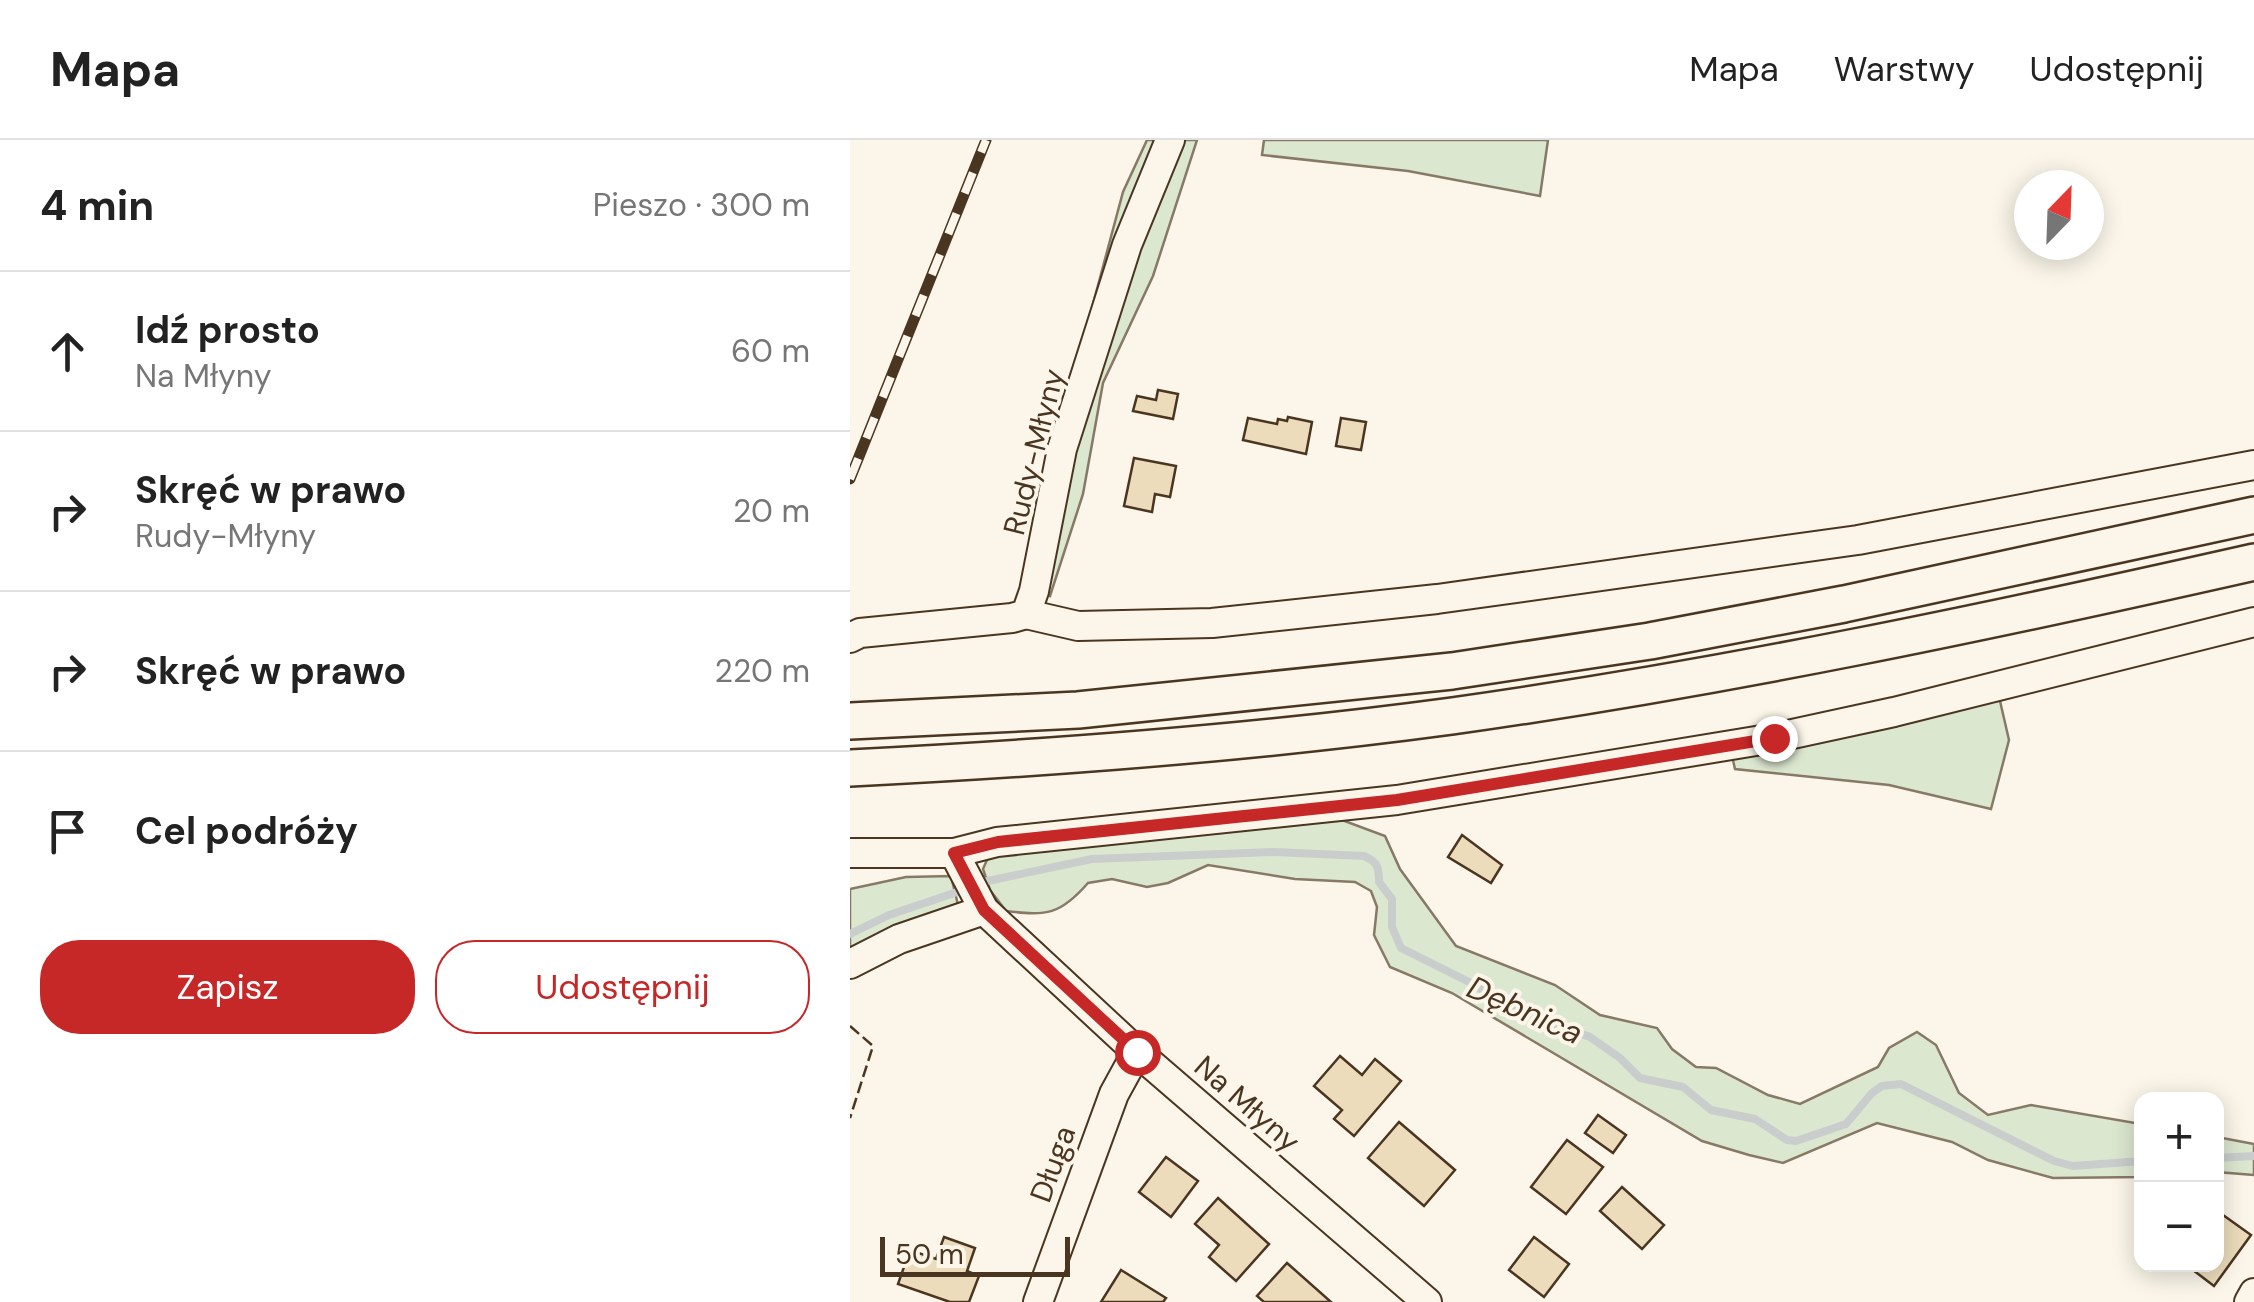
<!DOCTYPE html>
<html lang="pl">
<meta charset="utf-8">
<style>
body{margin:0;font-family:"DM Sans",sans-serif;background:#f2f2f2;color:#222}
.controls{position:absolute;right:30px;bottom:30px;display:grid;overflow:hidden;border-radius:20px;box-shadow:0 5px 25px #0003}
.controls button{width:90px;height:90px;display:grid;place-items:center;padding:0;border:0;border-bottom:2px solid #e0e0e0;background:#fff;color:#222;font:50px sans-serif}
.compass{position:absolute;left:1164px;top:30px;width:90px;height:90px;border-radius:50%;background:#fff;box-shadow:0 5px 25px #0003;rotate:23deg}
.scale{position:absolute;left:30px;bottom:25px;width:190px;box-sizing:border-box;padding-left:10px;border:5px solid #4a3520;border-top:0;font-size:28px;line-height:35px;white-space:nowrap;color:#4a3520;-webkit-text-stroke:8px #fbf6e9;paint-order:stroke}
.stop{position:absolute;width:30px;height:30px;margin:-22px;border:8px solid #c62828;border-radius:50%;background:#fff}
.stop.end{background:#c62828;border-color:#fff;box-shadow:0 2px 10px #0008}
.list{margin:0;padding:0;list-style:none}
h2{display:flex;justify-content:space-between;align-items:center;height:130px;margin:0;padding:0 40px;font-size:42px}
h2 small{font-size:32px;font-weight:400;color:#767676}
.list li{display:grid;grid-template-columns:65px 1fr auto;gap:30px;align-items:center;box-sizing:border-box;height:160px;padding:0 40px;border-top:2px solid #e0e0e0}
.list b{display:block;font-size:38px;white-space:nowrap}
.list p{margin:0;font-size:32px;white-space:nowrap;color:#767676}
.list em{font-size:32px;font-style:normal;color:#767676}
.actions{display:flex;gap:20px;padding:30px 40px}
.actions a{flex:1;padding:22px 0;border:2px solid #c62828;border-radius:40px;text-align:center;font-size:35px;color:#c62828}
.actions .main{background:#c62828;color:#fff}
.icon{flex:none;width:55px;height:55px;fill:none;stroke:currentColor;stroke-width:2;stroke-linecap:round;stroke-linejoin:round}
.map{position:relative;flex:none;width:1404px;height:1162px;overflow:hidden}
header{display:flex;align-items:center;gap:60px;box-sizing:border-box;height:140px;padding:0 50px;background:#fff;border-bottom:2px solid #e0e0e0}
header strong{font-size:48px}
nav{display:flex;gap:55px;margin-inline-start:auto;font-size:35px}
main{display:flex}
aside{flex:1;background:#fff}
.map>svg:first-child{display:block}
</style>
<header>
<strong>Mapa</strong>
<nav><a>Mapa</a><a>Warstwy</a><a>Udostępnij</a></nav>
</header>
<main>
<aside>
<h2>4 min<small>Pieszo · 300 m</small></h2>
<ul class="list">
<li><svg class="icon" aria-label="ahead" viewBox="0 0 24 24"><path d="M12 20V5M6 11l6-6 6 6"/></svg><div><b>Idź prosto</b><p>Na Młyny</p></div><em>60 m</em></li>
<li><svg class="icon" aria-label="right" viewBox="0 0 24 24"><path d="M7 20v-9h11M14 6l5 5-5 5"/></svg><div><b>Skręć w prawo</b><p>Rudy-Młyny</p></div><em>20 m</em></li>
<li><svg class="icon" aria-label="right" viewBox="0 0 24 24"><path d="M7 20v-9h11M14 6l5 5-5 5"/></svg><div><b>Skręć w prawo</b></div><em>220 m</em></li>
<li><svg class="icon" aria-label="arrive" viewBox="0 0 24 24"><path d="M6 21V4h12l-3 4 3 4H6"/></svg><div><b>Cel podróży</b></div></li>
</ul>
<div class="actions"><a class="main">Zapisz</a><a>Udostępnij</a></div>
</aside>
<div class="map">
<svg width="1404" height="1162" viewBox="0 0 1404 1162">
<rect width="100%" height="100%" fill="#fbf6e9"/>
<g fill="#dce7d0" stroke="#887966" stroke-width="2.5">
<polygon points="297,0 347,0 303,136 253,243 233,354 200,456 183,449 221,246 273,52"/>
<polygon points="414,0 698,0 690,56 558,31 412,15"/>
<polygon points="1147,548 1159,600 1141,669 1039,645 885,629 880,607"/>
<path d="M454 679 492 680 535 696 550 729 606 806 705 845 750 875 807 888 822 909 846 927 866 928 918 955 950 964 1028 927 1039 908 1067 892 1086 905 1109 953 1138 975 1181 965 1291 984V1037L1203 1038 1138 1020 1102 1002 1027 983 933 1023 899 1015 852 1001 602 853 540 827 524 795 527 767 521 751 505 742 445 739 358 725 318 743 297 747 262 739 238 743C210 775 197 776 156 771L140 750 133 729 140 713Z"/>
<polygon points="101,736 109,769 0,814 0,749 56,737"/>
<polygon points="1367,997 1404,1004 1404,1035 1367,1032"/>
</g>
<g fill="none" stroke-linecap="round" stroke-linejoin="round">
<g stroke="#c9cecd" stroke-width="8">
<path d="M133 742 242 719 424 712 514 716C528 722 529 728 529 742L542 759V787L551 808 623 844 656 867 740 897 770 918 790 938 833 947 861 970 905 979 937 1000 946 1001 996 984 1022 953 1032 946 1051 944 1204 1021 1223 1026 1292 1021"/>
<polyline points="0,794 39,775 110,751"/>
<polyline points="1366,1018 1404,1016"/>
</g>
</g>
<g fill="#ecdcbc" stroke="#4a3520" stroke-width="2.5">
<polygon points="308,250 328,254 323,279 283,271 287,256 306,260"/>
<polygon points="438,277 462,282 456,314 393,300 398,278 427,284 428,279 437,281"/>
<polygon points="491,278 516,282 511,310 486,306"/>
<polygon points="284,318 326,326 320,357 305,354 302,372 274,366"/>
<polygon points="612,695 652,725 641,743 598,717"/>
<polygon points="490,916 512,935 525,919 551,941 504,996 484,979 492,970 464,946"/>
<polygon points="748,975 776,995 763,1013 735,993"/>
<polygon points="549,982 605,1030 574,1066 518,1018"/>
<polygon points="717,1000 753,1027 716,1074 681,1047"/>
<polygon points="316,1017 348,1041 321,1077 289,1052"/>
<polygon points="772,1047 814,1085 792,1109 750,1071"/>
<polygon points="368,1058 419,1104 386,1141 359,1117 369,1105 345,1084"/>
<polygon points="1366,1070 1401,1095 1364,1146 1335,1124 1366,1124"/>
<polygon points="94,1097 125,1108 117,1131 129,1136 119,1162 100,1162 48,1144 60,1110 86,1119"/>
<polygon points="684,1097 719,1124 694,1157 659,1130"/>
<polygon points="437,1123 481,1162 414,1162 407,1156"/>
<polygon points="271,1130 316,1158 313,1162 251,1162"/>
</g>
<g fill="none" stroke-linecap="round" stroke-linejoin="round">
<defs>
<g id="minor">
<polyline points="176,474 228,486 362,483 587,459 1008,400 1404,325"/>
<polyline points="0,498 10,493 162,478 176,474 184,451 212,309 277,105 320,0"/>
<polyline points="0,713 104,713 134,770 287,912 577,1162"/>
<polyline points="104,713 147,702 547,660 924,598 1044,572 1404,482"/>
<polyline points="0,824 49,799 134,770"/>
<polyline points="188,1162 264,954 287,912"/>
<polyline points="1399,1162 1404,1153"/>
</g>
<g id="major">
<polyline points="0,581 228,570 602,531 800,501 994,464 1404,375"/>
<path d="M0 628C202 618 402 603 602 576 872 538 1138 482 1404 422"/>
</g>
</defs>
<use href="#minor" stroke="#4a3520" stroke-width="32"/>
<use href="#major" stroke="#4a3520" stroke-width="40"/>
<use href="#minor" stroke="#fbf6e9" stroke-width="28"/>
<use href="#major" stroke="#fbf6e9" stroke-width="35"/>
<defs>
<polyline id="rail" points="0,339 136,0"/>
</defs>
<use href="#rail" stroke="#4a3520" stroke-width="11"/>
<use href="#rail" stroke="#fbf6e9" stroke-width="8" stroke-dasharray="22" stroke-linecap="butt"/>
<polyline stroke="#4a3520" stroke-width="2.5" stroke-dasharray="12 5" stroke-linecap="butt" points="0,886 23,906 0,978"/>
</g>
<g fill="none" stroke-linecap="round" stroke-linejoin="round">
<polyline stroke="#c62828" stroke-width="12" points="287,912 134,770 104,713 148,702 547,660 924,598"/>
</g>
<g text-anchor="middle" stroke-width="8" stroke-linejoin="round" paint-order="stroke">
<g font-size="30" fill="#4a3520" stroke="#fbf6e9">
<text transform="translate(184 312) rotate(-76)" y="10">Rudy-Młyny</text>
<text transform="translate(397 964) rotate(41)" y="10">Na Młyny</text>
<text transform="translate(203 1024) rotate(-70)" y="10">Długa</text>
</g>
<g font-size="32" font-style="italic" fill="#4a3520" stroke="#fbf6e9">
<text transform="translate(675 870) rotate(24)" y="11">Dębnica</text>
</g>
</g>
</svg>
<div class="controls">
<button>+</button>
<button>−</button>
</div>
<svg class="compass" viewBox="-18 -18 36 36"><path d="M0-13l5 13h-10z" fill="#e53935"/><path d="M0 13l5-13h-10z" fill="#767676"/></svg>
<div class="scale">50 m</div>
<div class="stop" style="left:287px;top:912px"></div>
<div class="stop end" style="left:924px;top:598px"></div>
</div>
</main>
